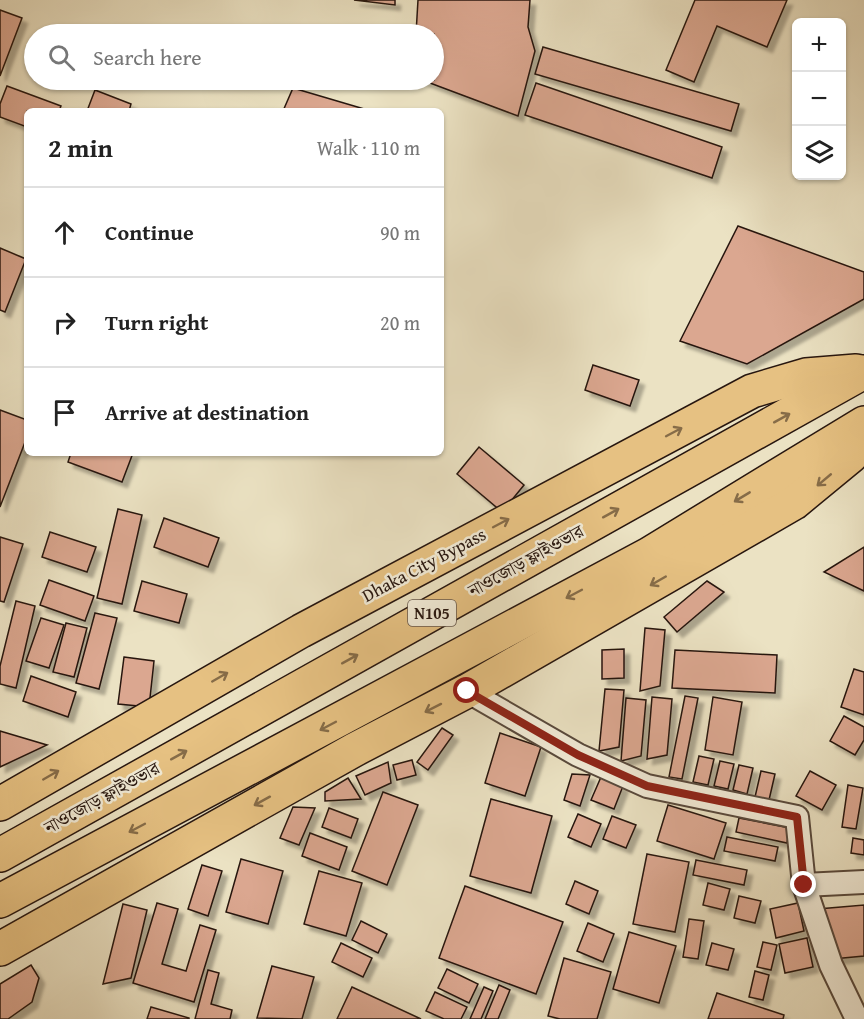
<!DOCTYPE html>
<meta charset="utf-8">
<style>
body{margin:0;font-family:"Gentium Book Plus","Noto Serif Bengali",serif;background:#f2f2f2;color:#222}
.controls{position:absolute;right:18px;top:18px;display:grid;overflow:hidden;border-radius:9px;box-shadow:0 2px 4px #0004}
.controls button{width:54px;height:54px;display:grid;place-items:center;padding:0;border:0;border-bottom:2px solid #e0e0e0;background:#fff;color:#222;font:30px sans-serif}
.stop{position:absolute;width:18px;height:18px;margin:-14px;border:4px solid #8f2418;border-radius:50%;background:#fff}
.stop.end{background:#8f2418;border-color:#fff;box-shadow:0 2px 6px #0008}
.list{margin:0;padding:0;list-style:none}
h2{display:flex;justify-content:space-between;align-items:center;height:78px;margin:0;padding:0 24px;font-size:26px}
h2 small{font-size:20px;font-weight:400;color:#767676}
.list li{display:grid;grid-template-columns:39px 1fr auto;gap:18px;align-items:center;box-sizing:border-box;height:90px;padding:0 24px;border-top:2px solid #e0e0e0}
.list b{display:block;font-size:22px;white-space:nowrap}
.list em{font-size:20px;font-style:normal;color:#767676}
.icon{flex:none;width:33px;height:33px;fill:none;stroke:currentColor;stroke-width:2;stroke-linecap:round;stroke-linejoin:round}
.map{position:relative;flex:none;width:864px;height:1019px;overflow:hidden}
.search{position:absolute;background:#fff;box-shadow:0 2px 4px #0004;left:24px;top:24px;width:420px;height:66px;display:flex;align-items:center;gap:15px;box-sizing:border-box;padding:0 21px;border-radius:33px;color:#767676;font-size:22px}
.panel{position:absolute;background:#fff;box-shadow:0 2px 4px #0004;left:24px;top:108px;width:420px;height:348px;border-radius:9px}
.map>svg:first-child{display:block}
</style>
<div class="map">
<svg width="864" height="1019" viewBox="0 0 864 1019">
<defs>
<filter id="shadow"><feDropShadow dx="5.5" dy="5.5" stdDeviation="1.5" flood-color="#0004"/></filter>
</defs>
<rect width="100%" height="100%" fill="#ebe2c3"/>
<filter id="stains"><feTurbulence type="fractalNoise" baseFrequency=".00333" numOctaves="4"/><feColorMatrix values="0 0 0 0 .2 0 0 0 0 .09 0 0 0 0 .02 0 0 0 .5 -.17"/></filter>
<radialGradient id="worn" r=".72"><stop offset=".6" stop-color="#630" stop-opacity="0"/><stop offset="1" stop-color="#630" stop-opacity=".3"/></radialGradient>
<g fill="#dba790" stroke="#27160f" stroke-width="1.5" filter="url(#shadow)">
<polygon points="354,0 395,0 395,5"/>
<polygon points="418,0 530,0 528,27 535,51 518,116 422,80 434,80 434,34 416,34"/>
<polygon points="695,0 787,0 767,47 717,26 694,82 666,70"/>
<polygon points="0,10 22,18 0,76"/>
<polygon points="543,47 739,104 731,131 535,74"/>
<polygon points="536,83 722,147 712,178 525,115"/>
<polygon points="7,86 61,106 59,111 27,111 27,127 0,117 0,104"/>
<polygon points="293,88 371,111 283,111"/>
<polygon points="95,90 131,104 129,111 87,111"/>
<polygon points="738,226 864,272 864,299 747,364 680,341"/>
<polygon points="0,248 26,259 5,312 0,310"/>
<polygon points="593,365 639,380 630,406 585,390"/>
<polygon points="0,410 27,420 27,437 0,507"/>
<polygon points="479,447 524,485 502,512 457,474"/>
<polygon points="71,453 133,453 122,482 68,462"/>
<polygon points="118,509 142,515 122,604 97,598"/>
<polygon points="164,518 219,538 208,567 154,547"/>
<polygon points="50,532 96,547 87,572 42,557"/>
<polygon points="0,537 23,544 4,602 0,601"/>
<polygon points="864,547 864,591 824,572"/>
<polygon points="49,580 94,596 85,621 40,605"/>
<polygon points="142,581 187,594 179,623 134,611"/>
<polygon points="707,581 724,592 677,632 664,617"/>
<polygon points="16,601 35,606 16,688 0,684 0,666"/>
<polygon points="95,613 117,618 99,689 76,683"/>
<polygon points="41,618 64,625 49,668 26,661"/>
<polygon points="66,623 87,628 74,677 53,672"/>
<polygon points="645,628 665,630 660,686 640,691"/>
<polygon points="624,649 624,678 602,679 602,650"/>
<polygon points="675,650 777,655 775,693 672,688"/>
<polygon points="124,657 154,661 149,707 118,704"/>
<polygon points="854,669 864,672 864,715 841,707"/>
<polygon points="31,676 76,692 68,717 23,701"/>
<polygon points="605,689 624,690 619,747 599,751"/>
<polygon points="685,696 698,698 682,779 669,777"/>
<polygon points="652,697 672,699 667,755 647,759"/>
<polygon points="713,697 742,702 733,755 705,750"/>
<polygon points="626,698 646,700 641,756 621,761"/>
<polygon points="844,716 864,727 864,740 855,755 830,741"/>
<polygon points="442,728 453,735 428,770 417,762"/>
<polygon points="0,731 47,745 0,767"/>
<polygon points="500,733 541,747 525,796 485,783"/>
<polygon points="699,756 714,759 708,785 693,782"/>
<polygon points="412,760 416,775 397,780 393,765"/>
<polygon points="720,761 734,764 728,789 714,786"/>
<polygon points="388,762 391,783 365,795 356,776"/>
<polygon points="739,765 753,768 747,794 733,790"/>
<polygon points="761,771 775,774 769,800 755,797"/>
<polygon points="810,771 836,785 822,810 796,796"/>
<polygon points="572,774 590,775 580,806 564,800"/>
<polygon points="601,777 623,786 614,809 591,800"/>
<polygon points="348,778 361,799 325,801 325,792"/>
<polygon points="848,785 863,788 856,829 842,827"/>
<polygon points="383,792 418,805 387,885 352,871"/>
<polygon points="491,799 552,816 531,893 470,876"/>
<polygon points="668,805 726,823 714,859 657,841"/>
<polygon points="293,807 315,808 299,845 280,838"/>
<polygon points="329,808 358,819 351,838 322,827"/>
<polygon points="578,814 601,824 591,847 568,837"/>
<polygon points="612,816 636,825 626,848 603,839"/>
<polygon points="739,818 790,828 787,843 736,832"/>
<polygon points="310,833 347,847 339,870 302,856"/>
<polygon points="727,837 778,847 775,861 724,851"/>
<polygon points="853,838 864,840 864,855 851,853"/>
<polygon points="647,854 689,862 675,932 633,924"/>
<polygon points="241,859 283,871 268,924 226,912"/>
<polygon points="696,860 747,870 744,885 693,875"/>
<polygon points="202,865 222,871 208,916 188,909"/>
<polygon points="319,871 362,883 346,936 304,924"/>
<polygon points="575,881 598,891 589,914 566,904"/>
<polygon points="708,883 730,889 724,910 703,905"/>
<polygon points="465,886 563,922 536,994 439,958"/>
<polygon points="739,896 761,901 755,923 734,918"/>
<polygon points="157,903 178,909 162,964 186,971 200,925 216,930 194,1002 133,983"/>
<polygon points="798,903 804,931 776,938 770,909"/>
<polygon points="123,904 147,910 131,978 103,984"/>
<polygon points="864,905 864,956 822,960 818,909"/>
<polygon points="689,919 704,921 698,959 683,957"/>
<polygon points="361,921 387,934 378,953 352,940"/>
<polygon points="588,923 614,934 603,962 577,951"/>
<polygon points="629,932 676,946 659,1003 613,989"/>
<polygon points="807,938 813,967 785,973 779,944"/>
<polygon points="763,942 777,945 771,970 757,967"/>
<polygon points="341,943 372,958 363,977 332,962"/>
<polygon points="712,943 734,949 728,970 706,965"/>
<polygon points="564,958 611,972 597,1019 560,1019 548,1016"/>
<polygon points="31,965 39,978 32,1002 8,1019 0,1019 0,984"/>
<polygon points="272,966 314,977 302,1019 257,1018"/>
<polygon points="447,969 478,984 469,1003 438,988"/>
<polygon points="208,970 219,973 211,1004 232,1010 230,1019 195,1019"/>
<polygon points="755,971 769,975 763,1000 749,997"/>
<polygon points="499,985 510,990 498,1019 485,1019"/>
<polygon points="352,987 421,1019 337,1019"/>
<polygon points="484,987 493,991 481,1019 470,1019"/>
<polygon points="435,992 467,1007 461,1019 444,1019 426,1011"/>
<polygon points="717,993 784,1015 783,1019 708,1019"/>
<polygon points="151,1007 189,1018 189,1019 147,1019"/>
</g>
<g fill="none" stroke-linecap="round" stroke-linejoin="round">
<defs>
<g id="minor">
<polyline points="467,691 578,755 647,786 797,817 804,885 864,882"/>
<polyline points="804,885 831,965 857,1019"/>
</g>
<g id="trunk">
<polyline points="0,804 301,631 752,391 806,375 856,371"/>
<polyline points="0,855 864,372"/>
<polyline points="0,901 649,554 864,423"/>
<polyline points="0,949 354,750 467,691 794,503 851,456 864,438"/>
</g>
</defs>
<use href="#minor" stroke="#58493c" stroke-width="26"/>
<use href="#trunk" stroke="#27160f" stroke-width="36"/>
<use href="#minor" stroke="#f2ecd8" stroke-width="22"/>
<use href="#trunk" stroke="#e6c182" stroke-width="33"/>
</g>
<defs><path id="oneway-shaft" d="M-6 0H5M1.5-3L5.5 0L1.5 3" fill="none" stroke-width="1.6" stroke-linecap="round" stroke-linejoin="round" transform="scale(1.5)"/></defs>
<g stroke="#866c48">
<use href="#oneway-shaft" transform="translate(782 418) rotate(-29)"/>
<use href="#oneway-shaft" transform="translate(674 432) rotate(-28)"/>
<use href="#oneway-shaft" transform="translate(824 480) rotate(140)"/>
<use href="#oneway-shaft" transform="translate(742 497) rotate(149)"/>
<use href="#oneway-shaft" transform="translate(611 513) rotate(-29)"/>
<use href="#oneway-shaft" transform="translate(501 523) rotate(-28)"/>
<use href="#oneway-shaft" transform="translate(658 581) rotate(150)"/>
<use href="#oneway-shaft" transform="translate(574 594) rotate(152)"/>
<use href="#oneway-shaft" transform="translate(350 659) rotate(-29)"/>
<use href="#oneway-shaft" transform="translate(220 677) rotate(-30)"/>
<use href="#oneway-shaft" transform="translate(433 708) rotate(153)"/>
<use href="#oneway-shaft" transform="translate(328 726) rotate(152)"/>
<use href="#oneway-shaft" transform="translate(179 755) rotate(-29)"/>
<use href="#oneway-shaft" transform="translate(51 775) rotate(-30)"/>
<use href="#oneway-shaft" transform="translate(262 801) rotate(151)"/>
<use href="#oneway-shaft" transform="translate(137 828) rotate(152)"/>
</g>
<g fill="none" stroke-linecap="round" stroke-linejoin="round">
<polyline stroke="#8f2418" stroke-width="8" points="467,691 578,755 647,786 797,817 804,885"/>
</g>
<g text-anchor="middle" stroke-width="5" stroke-linejoin="round" paint-order="stroke">
<rect fill="#f2ecd8" stroke="#64564b" stroke-width="1.5" x="408" y="600" width="48" height="26" rx="4.5"/>
<g font-size="16" font-weight="bold" fill="#27160f">
<text x="432" y="619">N105</text>
</g>
<g font-size="18" fill="#27160f" stroke="#f2ecd8">
<text transform="translate(526 561) rotate(-29)" y="6">নাওজোড় ফ্লাইওভার</text>
<text transform="translate(424 565) rotate(-28)" y="6">Dhaka City Bypass</text>
<text transform="translate(102 798) rotate(-29)" y="6">নাওজোড় ফ্লাইওভার</text>
</g>
</g>
<rect width="100%" height="100%" filter="url(#stains)"/>
<rect width="100%" height="100%" fill="url(#worn)"/>
</svg>
<div class="controls">
<button>+</button>
<button>−</button>
<button><svg class="icon" aria-label="layers" viewBox="0 0 24 24"><path d="M12 4l9 5-9 5-9-5zM3 14l9 5 9-5"/></svg></button>
</div>
<div class="stop" style="left:467px;top:691px"></div>
<div class="stop end" style="left:804px;top:885px"></div>
<div class="search"><svg class="icon" aria-label="search" viewBox="0 0 24 24"><circle cx="10" cy="10" r="6"/><path d="M15 15l6 6"/></svg>Search here</div>
<section class="panel">
<h2>2 min<small>Walk · 110 m</small></h2>
<ul class="list">
<li><svg class="icon" aria-label="ahead" viewBox="0 0 24 24"><path d="M12 20V5M6 11l6-6 6 6"/></svg><div><b>Continue</b></div><em>90 m</em></li>
<li><svg class="icon" aria-label="right" viewBox="0 0 24 24"><path d="M7 20v-9h11M14 6l5 5-5 5"/></svg><div><b>Turn right</b></div><em>20 m</em></li>
<li><svg class="icon" aria-label="arrive" viewBox="0 0 24 24"><path d="M6 21V4h12l-3 4 3 4H6"/></svg><div><b>Arrive at destination</b></div></li>
</ul>
</section>
</div>
